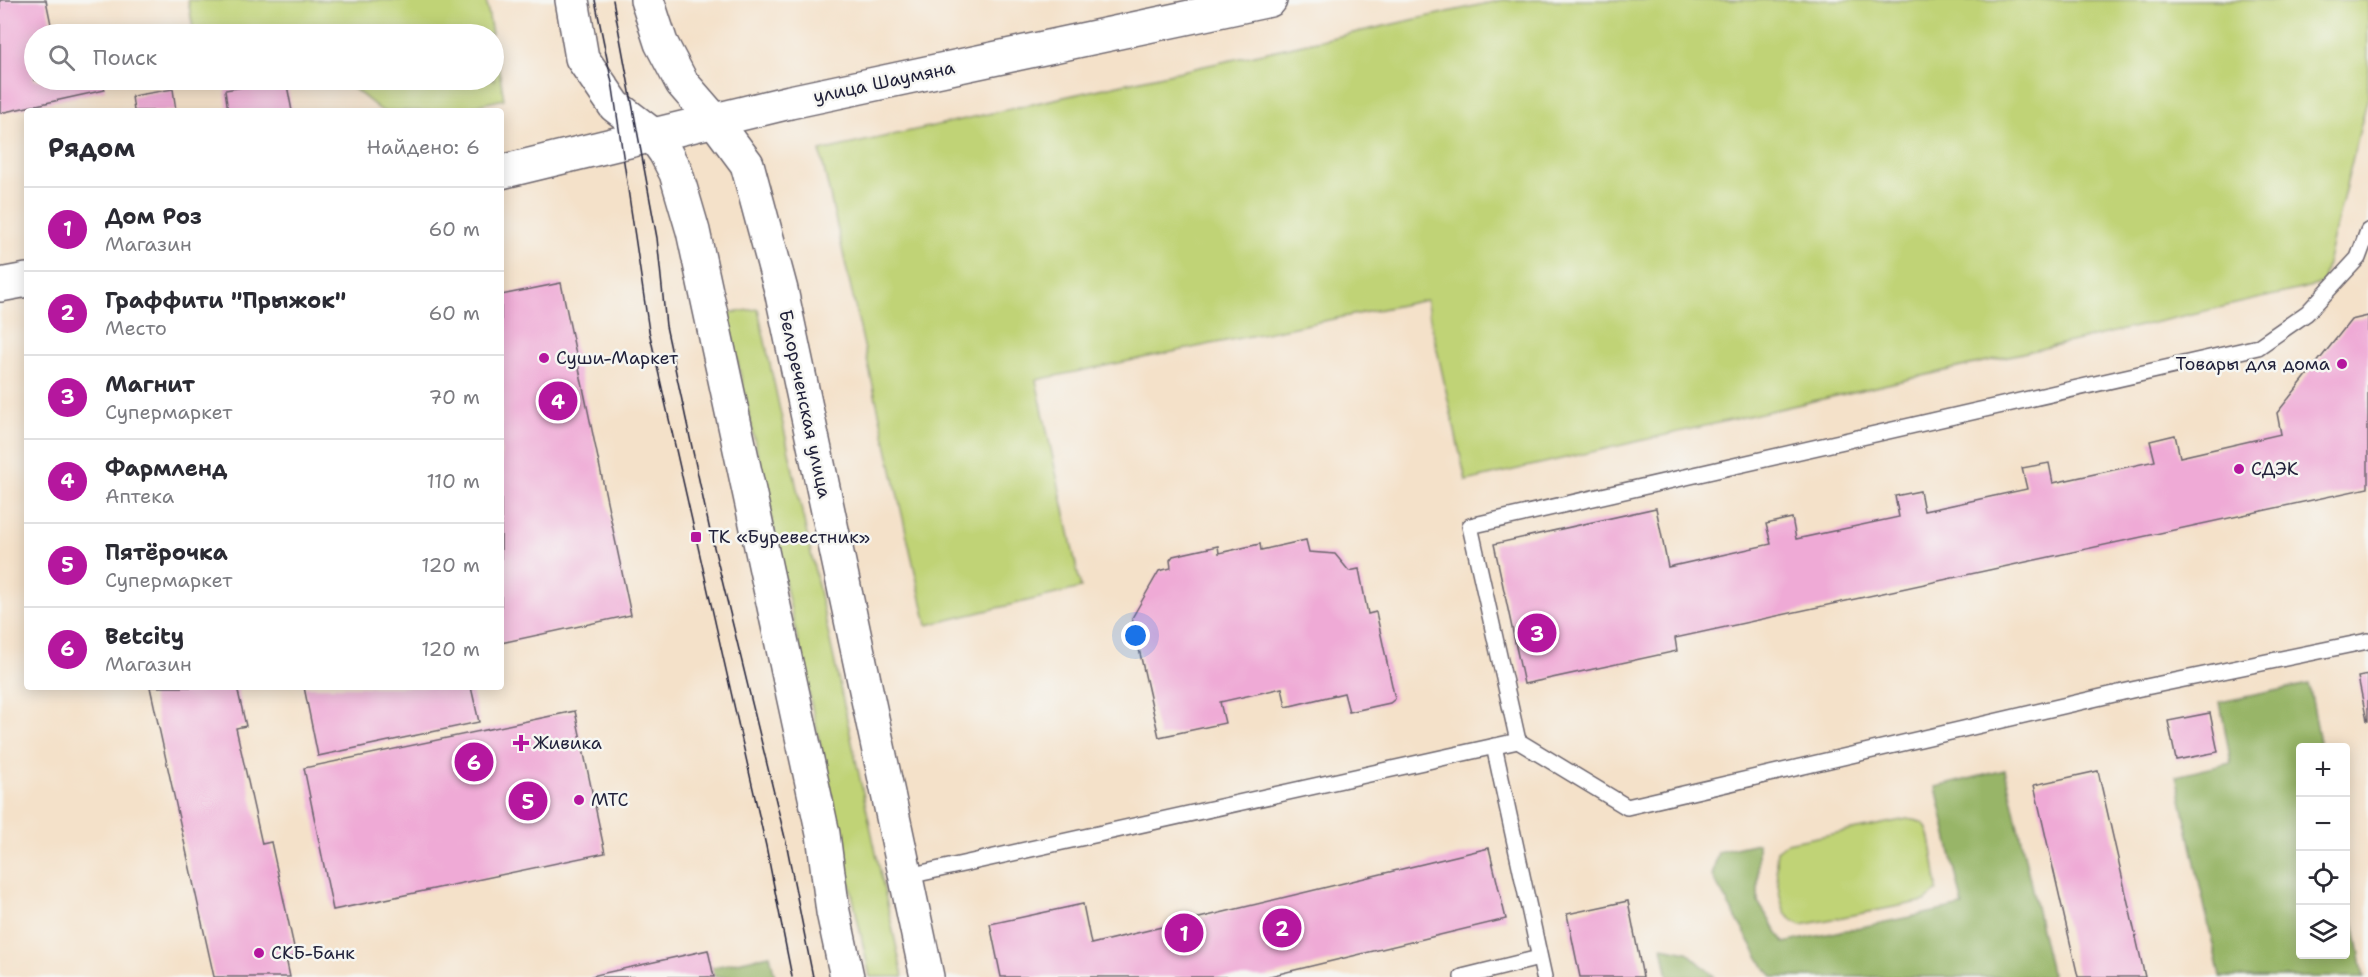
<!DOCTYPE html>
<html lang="ru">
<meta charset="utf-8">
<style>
body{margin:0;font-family:"Shantell Sans",sans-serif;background:#f7f7f7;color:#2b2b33}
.controls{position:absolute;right:18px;bottom:18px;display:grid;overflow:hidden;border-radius:6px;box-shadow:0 3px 15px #0003}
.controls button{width:54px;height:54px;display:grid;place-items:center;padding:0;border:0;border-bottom:2px solid #e1e1e2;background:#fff;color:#2b2b33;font:30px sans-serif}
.you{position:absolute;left:1136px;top:636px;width:21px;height:21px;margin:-15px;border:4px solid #fff;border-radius:50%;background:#1a73e8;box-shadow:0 0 0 9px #1a73e833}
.badge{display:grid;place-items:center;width:39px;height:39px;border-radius:50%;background:#b5179e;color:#fff;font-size:20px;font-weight:700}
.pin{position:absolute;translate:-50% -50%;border:3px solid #fff;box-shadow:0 2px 6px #0006}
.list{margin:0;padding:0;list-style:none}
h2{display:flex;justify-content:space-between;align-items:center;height:78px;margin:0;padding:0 24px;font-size:26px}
h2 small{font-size:20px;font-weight:400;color:#7c7c81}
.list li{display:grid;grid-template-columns:39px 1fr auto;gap:18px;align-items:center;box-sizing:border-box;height:84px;padding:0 24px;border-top:2px solid #e1e1e2}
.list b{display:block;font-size:22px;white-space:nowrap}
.list p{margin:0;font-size:20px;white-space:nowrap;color:#7c7c81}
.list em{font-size:20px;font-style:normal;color:#7c7c81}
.icon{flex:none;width:33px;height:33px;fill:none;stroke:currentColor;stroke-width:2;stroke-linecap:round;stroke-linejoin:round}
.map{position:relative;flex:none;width:2368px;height:977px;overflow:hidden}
.search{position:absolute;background:#fff;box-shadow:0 3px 15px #0003;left:24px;top:24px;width:480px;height:66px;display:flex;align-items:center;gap:15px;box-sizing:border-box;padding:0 21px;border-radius:33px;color:#7c7c81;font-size:22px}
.panel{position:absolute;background:#fff;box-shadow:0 3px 15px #0003;left:24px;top:108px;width:480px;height:582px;border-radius:6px}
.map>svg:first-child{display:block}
</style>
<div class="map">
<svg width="2368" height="977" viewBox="0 0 2368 977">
<rect width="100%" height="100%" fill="#f6f6f2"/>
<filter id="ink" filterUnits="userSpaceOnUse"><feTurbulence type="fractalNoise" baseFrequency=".0167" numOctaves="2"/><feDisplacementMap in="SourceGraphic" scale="12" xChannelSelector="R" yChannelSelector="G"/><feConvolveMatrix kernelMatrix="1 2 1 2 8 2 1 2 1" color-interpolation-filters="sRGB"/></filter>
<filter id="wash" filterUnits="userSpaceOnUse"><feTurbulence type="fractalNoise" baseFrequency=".008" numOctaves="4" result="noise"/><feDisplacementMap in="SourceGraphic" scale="24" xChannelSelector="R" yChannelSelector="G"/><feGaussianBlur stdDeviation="1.35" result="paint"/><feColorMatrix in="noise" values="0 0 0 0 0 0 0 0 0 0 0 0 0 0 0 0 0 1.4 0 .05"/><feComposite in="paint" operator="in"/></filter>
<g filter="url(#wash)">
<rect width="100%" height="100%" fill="#f4e1c9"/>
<g fill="#c0d376" stroke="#717a58" stroke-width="1.5">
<polygon points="188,0 486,0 492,34 194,34"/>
<polygon points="1502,0 2368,0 2368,96 2322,284 1466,481 1426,300 1036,380 1081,588 927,625 820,151"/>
<polygon points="494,41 504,99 453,111 382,111 343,80 494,80"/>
<polygon points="758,309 903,977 870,977 727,313"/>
<path d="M1907 819C1914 820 1920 820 1925 825 1931 832 1937 880 1937 891L1925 901 1802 925C1795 922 1790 920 1786 914 1779 901 1774 865 1777 851L1787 843Z"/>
</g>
<g fill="#98b567" stroke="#5d6c51" stroke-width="1.5">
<polygon points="2309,684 2321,747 2300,748 2300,954 2346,954 2346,879 2364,977 2220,977 2176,776 2231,763 2220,702"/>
<polygon points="2005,770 2052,977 1774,977 1765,968 1712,876 1718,852 1758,843 1758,902 1784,943 1963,906 1936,787"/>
<polygon points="1662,947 1687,952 1715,977 1668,977"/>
<polygon points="770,955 775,977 705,977 704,969"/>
</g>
<g id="blocks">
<g fill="#efaad6">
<polygon points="0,0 46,0 53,34 34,34 34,80 102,80 105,90 0,113"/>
<polygon points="91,29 93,34 70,34"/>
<polygon points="286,80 292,111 228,111 225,90"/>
<polygon points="173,89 176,111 134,111 132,96"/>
<polygon points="561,283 631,615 501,643 501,295"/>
<polygon points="2368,316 2368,488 1675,638 1677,651 1524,684 1494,544 1656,508 1668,567 1771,544 1766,524 1792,518 1796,539 1899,517 1895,496 1920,491 1924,511 2027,489 2022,468 2049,463 2053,483 2155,461 2150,441 2175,435 2180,457 2281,434 2277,413 2351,320"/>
<polygon points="1306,540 1309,552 1335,554 1349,571 1359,569 1368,614 1376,612 1395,699 1390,703 1349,712 1344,693 1286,707 1282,688 1220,702 1225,723 1159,737 1132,618 1159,571 1171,568 1170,560 1173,556 1218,546 1219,553 1260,544 1261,550"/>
<polygon points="2368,675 2368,721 2367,721 2358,677"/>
<polygon points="150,687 237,687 246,726 236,728 262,844 271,842 296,956 286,958 290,977 214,977"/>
<polygon points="304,687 471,687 479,722 318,756"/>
<polygon points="575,711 605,853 333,910 304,768"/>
<polygon points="2210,713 2218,752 2176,760 2168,721"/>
<polygon points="2098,771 2145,977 2078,977 2034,785"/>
<polygon points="1489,848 1506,919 1266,977 1001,977 990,924 1083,904 1091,944"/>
<polygon points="1628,901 1643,977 1580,977 1567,914"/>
<polygon points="708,950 714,977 591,977 591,976"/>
</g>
</g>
</g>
<g filter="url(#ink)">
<use href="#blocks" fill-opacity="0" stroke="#6c656d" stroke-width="1.5"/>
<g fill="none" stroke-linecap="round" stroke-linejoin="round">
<defs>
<g id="lane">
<polyline points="1518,741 1470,526 2258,347 2307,313 2358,258 2368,231"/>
<polyline points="1494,746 1544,977"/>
<polyline points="904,877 1518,741 1627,807 2136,689 2368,641"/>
<polyline points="1462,977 1539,958"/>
</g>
<g id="secondary">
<polyline points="572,0 582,58 615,106 653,135 665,152 676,173 693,231 823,834 833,912 847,977"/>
<polyline points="647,0 661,43 682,83 715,121 747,164 781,290 927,977"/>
<polyline points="501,172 790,102 1270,0"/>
<polyline points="0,285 27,280"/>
</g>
</defs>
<use href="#lane" stroke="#6c656d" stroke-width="18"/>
<use href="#secondary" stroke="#6c656d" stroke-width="36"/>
<use href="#lane" stroke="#fff" stroke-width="15"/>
<use href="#secondary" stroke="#fff" stroke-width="33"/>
<g stroke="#22223b" stroke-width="1.5">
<polyline points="595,0 613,88 649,331 766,846 792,977"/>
<polyline points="613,0 657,238 666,326 710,531 786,842 813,977"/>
</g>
</g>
</g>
<g fill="#b5179e" stroke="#f6f6f2" stroke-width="2">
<circle cx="544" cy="358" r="6"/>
<circle cx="2342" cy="364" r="6"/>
<circle cx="2239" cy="469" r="6"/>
<rect x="690" y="531" width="12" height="12" rx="3"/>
<path d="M518 734h6v6h6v6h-6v6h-6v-6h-6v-6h6z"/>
<circle cx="579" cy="800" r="6"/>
<circle cx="259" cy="953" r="6"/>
</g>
<g text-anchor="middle" stroke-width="5" stroke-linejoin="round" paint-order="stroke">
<g font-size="18" fill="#22223b" stroke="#f6f6f2">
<text transform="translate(884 82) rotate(-12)" y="6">улица Шаумяна</text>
<text transform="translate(805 404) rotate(78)" y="6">Белореченская улица</text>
</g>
<g font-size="18" fill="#22223b" stroke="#f6f6f2" text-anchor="start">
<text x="556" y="364">Суши-Маркет</text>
<text x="2330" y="370" text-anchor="end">Товары для дома</text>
<text x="2251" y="475">СДЭК</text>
<text x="708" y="543">ТК «Буревестник»</text>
<text x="533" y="749">Живика</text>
<text x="591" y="806">МТС</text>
<text x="271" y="959">СКБ-Банк</text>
</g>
</g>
</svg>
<div class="controls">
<button>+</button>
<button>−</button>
<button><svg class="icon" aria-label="locate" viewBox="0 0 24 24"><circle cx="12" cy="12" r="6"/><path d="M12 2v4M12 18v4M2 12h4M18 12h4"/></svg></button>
<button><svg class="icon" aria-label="layers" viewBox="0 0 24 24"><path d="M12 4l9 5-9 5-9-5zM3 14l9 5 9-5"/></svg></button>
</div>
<div class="you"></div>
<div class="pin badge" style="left:1184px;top:933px">1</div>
<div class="pin badge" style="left:1282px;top:928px">2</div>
<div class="pin badge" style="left:1537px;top:633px">3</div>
<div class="pin badge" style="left:558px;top:401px">4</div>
<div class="pin badge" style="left:528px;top:801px">5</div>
<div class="pin badge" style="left:474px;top:762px">6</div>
<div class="search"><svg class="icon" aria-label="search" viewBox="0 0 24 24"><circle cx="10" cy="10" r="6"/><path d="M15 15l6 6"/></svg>Поиск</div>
<section class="panel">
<h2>Рядом<small>Найдено: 6</small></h2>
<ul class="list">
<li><span class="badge">1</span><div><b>Дом Роз</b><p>Магазин</p></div><em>60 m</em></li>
<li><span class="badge">2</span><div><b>Граффити &quot;Прыжок&quot;</b><p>Место</p></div><em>60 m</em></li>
<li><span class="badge">3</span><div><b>Магнит</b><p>Супермаркет</p></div><em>70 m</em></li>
<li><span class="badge">4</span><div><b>Фармленд</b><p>Аптека</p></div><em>110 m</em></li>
<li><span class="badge">5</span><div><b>Пятёрочка</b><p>Супермаркет</p></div><em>120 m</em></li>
<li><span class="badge">6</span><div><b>Betcity</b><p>Магазин</p></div><em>120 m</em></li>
</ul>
</section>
</div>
